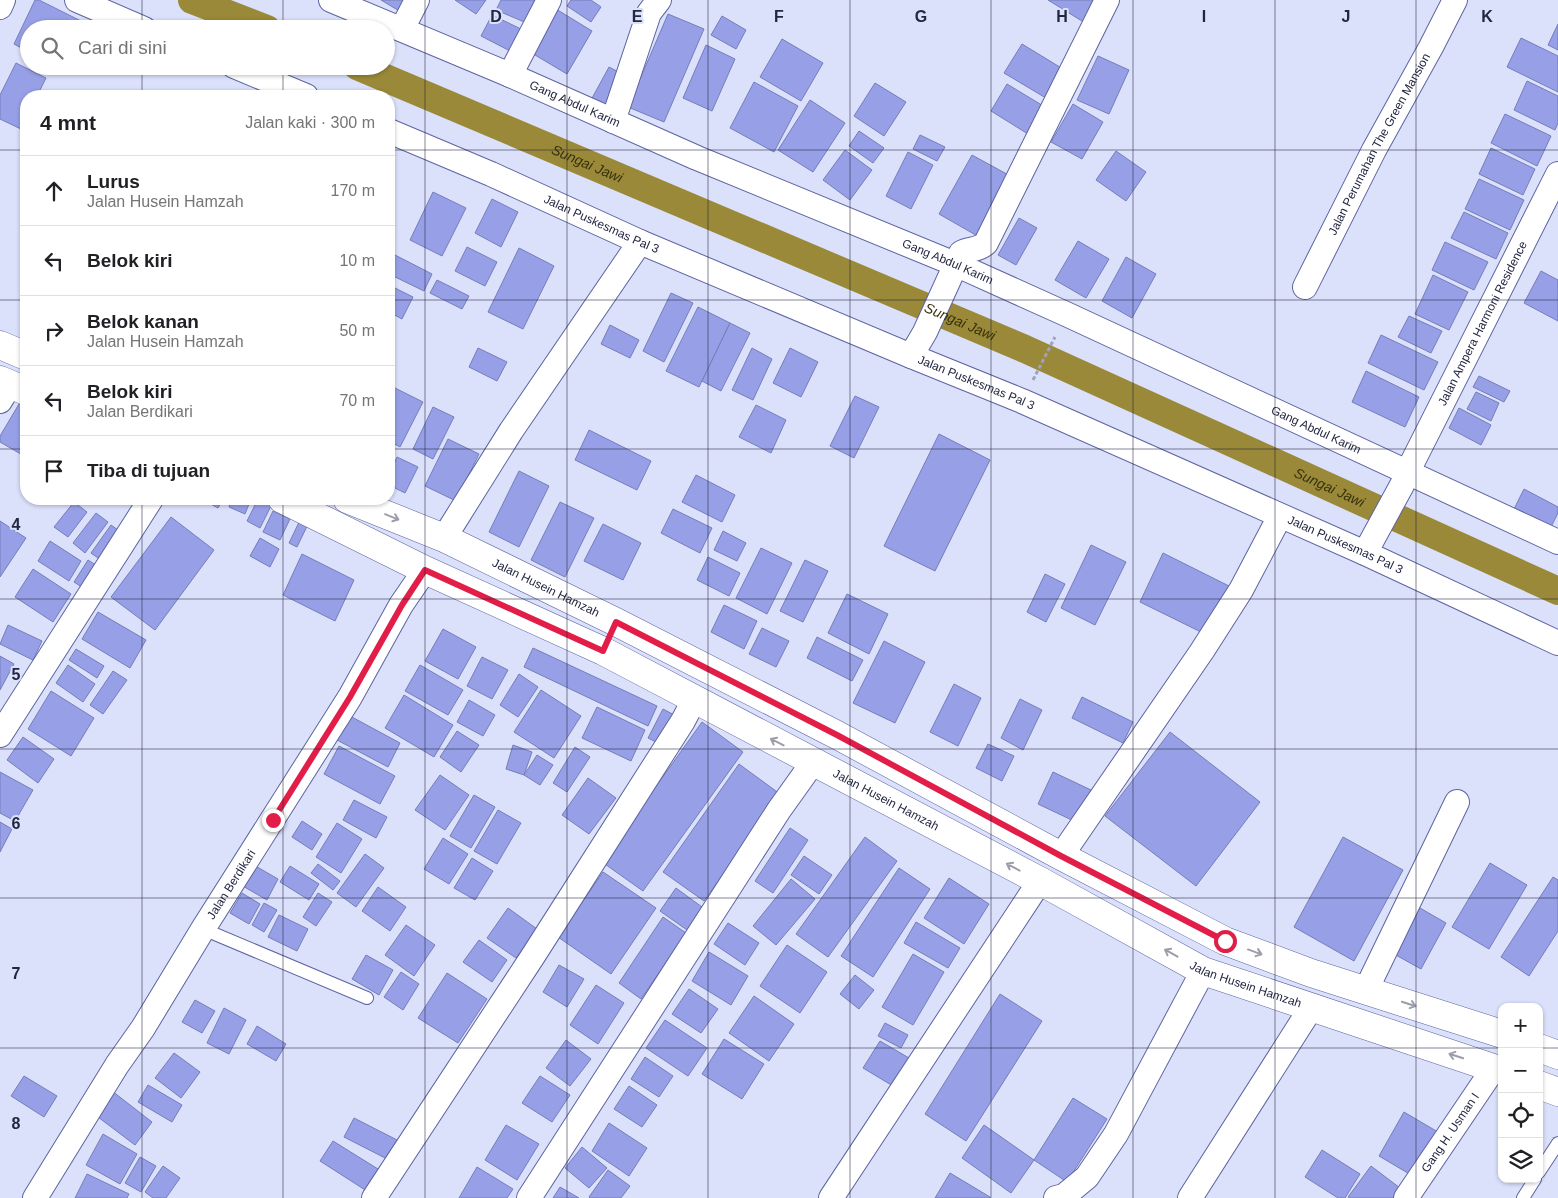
<!DOCTYPE html>
<html lang="id">
<meta charset="utf-8">
<style>
body{margin:0;font-family:Helvetica,sans-serif;background:#f2f2f2;color:#202124}
.controls{position:absolute;right:15px;bottom:15px;display:grid;overflow:hidden;border-radius:10px;box-shadow:0 1px 4px #0004}
.controls button{width:45px;height:45px;display:grid;place-items:center;padding:0;border:0;border-bottom:1px solid #e0e0e0;background:#fff;color:#202124;font:25px sans-serif}
.stop{position:absolute;width:15px;height:15px;margin:-11px;border:4px solid #e11d48;border-radius:50%;background:#fff}
.stop.end{background:#e11d48;border-color:#fff;box-shadow:0 1px 5px #0008}
.list{margin:0;padding:0;list-style:none}
h2{display:flex;justify-content:space-between;align-items:center;height:65px;margin:0;padding:0 20px;font-size:21px}
h2 small{font-size:16px;font-weight:400;color:#757577}
.list li{display:grid;grid-template-columns:32px 1fr auto;gap:15px;align-items:center;box-sizing:border-box;height:70px;padding:0 20px;border-top:1px solid #e0e0e0}
.list b{display:block;font-size:19px;white-space:nowrap}
.list p{margin:0;font-size:16px;white-space:nowrap;color:#757577}
.list em{font-size:16px;font-style:normal;color:#757577}
.icon{flex:none;width:28px;height:28px;fill:none;stroke:currentColor;stroke-width:2;stroke-linecap:round;stroke-linejoin:round}
.map{position:relative;flex:none;width:1558px;height:1198px;overflow:hidden}
.search{position:absolute;background:#fff;box-shadow:0 1px 4px #0004;left:20px;top:20px;width:375px;height:55px;display:flex;align-items:center;gap:12px;box-sizing:border-box;padding:0 18px;border-radius:28px;color:#757577;font-size:19px}
.panel{position:absolute;background:#fff;box-shadow:0 1px 4px #0004;left:20px;top:90px;width:375px;height:415px;border-radius:20px}
.map>svg:first-child{display:block}
</style>
<div class="map">
<svg width="1558" height="1198" viewBox="0 0 1558 1198">
<rect width="100%" height="100%" fill="#dbe0fb"/>
<g fill="none" stroke-linecap="round" stroke-linejoin="round">
<g stroke="#9a8938" stroke-width="28">
<polyline points="192,0 267,29"/>
<path id="s1" d="M357 66 1025 349 1558 591"/>
</g>
</g>
<g fill="#97a0e7" stroke="#757dba">
<polygon points="35,0 39,0 87,24 85,29 29,29 29,52 14,44"/>
<polygon points="381,0 407,0 401,12"/>
<polygon points="455,0 486,0 476,14"/>
<polygon points="501,0 539,0 529,24 496,10"/>
<polygon points="571,0 591,0 601,7 591,22 567,6"/>
<polygon points="1048,0 1099,0 1090,26"/>
<polygon points="556,9 592,31 567,74 530,52"/>
<polygon points="668,14 704,29 664,122 628,107"/>
<polygon points="492,15 523,30 512,52 481,36"/>
<polygon points="722,16 746,30 736,49 711,35"/>
<polygon points="1558,24 1558,50 1548,45"/>
<polygon points="1521,38 1558,56 1558,92 1507,67"/>
<polygon points="782,39 823,63 801,101 760,77"/>
<polygon points="1022,44 1068,72 1051,101 1004,73"/>
<polygon points="706,45 735,59 712,111 683,98"/>
<polygon points="1098,56 1129,70 1109,114 1077,100"/>
<polygon points="16,63 46,78 37,96 26,96 26,118 21,129 0,119 0,95"/>
<polygon points="609,67 626,76 608,109 591,100"/>
<polygon points="1527,81 1558,96 1558,123 1555,130 1514,110"/>
<polygon points="754,82 798,106 774,152 730,128"/>
<polygon points="875,83 906,102 884,136 854,116"/>
<polygon points="1007,84 1045,107 1028,134 991,111"/>
<polygon points="810,100 845,123 813,172 778,150"/>
<polygon points="1073,104 1103,122 1082,159 1051,142"/>
<polygon points="1505,114 1551,136 1537,166 1491,143"/>
<polygon points="859,131 884,148 873,163 849,146"/>
<polygon points="920,135 945,147 937,161 913,149"/>
<polygon points="1491,148 1535,169 1523,195 1479,174"/>
<polygon points="845,150 872,170 850,200 823,180"/>
<polygon points="1116,151 1146,172 1126,201 1096,180"/>
<polygon points="908,152 933,165 911,209 886,196"/>
<polygon points="972,155 1014,178 981,238 939,214"/>
<polygon points="1479,179 1524,200 1510,230 1465,209"/>
<polygon points="433,192 466,208 442,256 410,240"/>
<polygon points="492,199 518,212 501,247 475,233"/>
<polygon points="1464,212 1508,233 1496,259 1451,238"/>
<polygon points="1019,218 1037,228 1016,265 998,255"/>
<polygon points="1078,241 1109,259 1086,298 1055,280"/>
<polygon points="1445,242 1488,262 1474,290 1432,270"/>
<polygon points="467,247 497,262 485,286 455,271"/>
<polygon points="519,248 554,266 523,329 488,312"/>
<polygon points="393,254 432,274 424,291 389,274 389,262"/>
<polygon points="1126,257 1156,274 1132,318 1102,301"/>
<polygon points="1541,271 1558,280 1558,321 1524,303"/>
<polygon points="1433,275 1468,292 1449,330 1415,314"/>
<polygon points="437,280 469,296 462,309 430,293"/>
<polygon points="389,285 413,297 402,319 389,312"/>
<polygon points="671,293 693,303 664,362 643,351"/>
<polygon points="698,307 730,323 699,387 666,371"/>
<polygon points="1409,316 1442,331 1431,353 1398,337"/>
<polygon points="730,323 750,333 721,391 702,381"/>
<polygon points="610,325 639,340 630,358 601,344"/>
<polygon points="1381,335 1438,362 1424,390 1368,363"/>
<polygon points="478,348 507,362 497,381 469,367"/>
<polygon points="752,348 772,359 753,400 732,390"/>
<polygon points="790,348 818,362 801,397 773,383"/>
<polygon points="1366,371 1419,397 1405,427 1352,402"/>
<polygon points="1479,376 1510,391 1504,402 1473,387"/>
<polygon points="389,385 423,402 400,447 389,441"/>
<polygon points="1476,392 1499,403 1491,421 1467,409"/>
<polygon points="855,396 879,407 854,458 830,446"/>
<polygon points="19,404 26,408 26,457 0,442 0,436"/>
<polygon points="756,405 786,420 771,453 739,437"/>
<polygon points="433,407 454,417 433,459 413,449"/>
<polygon points="1459,408 1491,425 1481,445 1449,428"/>
<polygon points="589,430 651,461 637,490 575,460"/>
<polygon points="939,434 990,460 935,571 884,546"/>
<polygon points="448,439 479,454 456,501 425,486"/>
<polygon points="397,457 418,467 405,493 389,485 389,474"/>
<polygon points="519,471 549,486 519,547 489,532"/>
<polygon points="696,475 735,495 722,522 682,502"/>
<polygon points="1524,489 1558,507 1558,513 1550,529 1513,511"/>
<polygon points="202,499 223,499 218,508"/>
<polygon points="232,499 251,499 245,514 229,507"/>
<polygon points="258,499 268,499 273,502 260,528 247,521"/>
<polygon points="74,502 87,512 68,537 54,527"/>
<polygon points="560,502 594,518 565,577 531,560"/>
<polygon points="673,509 712,528 700,553 661,533"/>
<polygon points="273,511 290,519 280,540 263,532"/>
<polygon points="96,513 108,522 85,553 73,543"/>
<polygon points="302,516 310,520 297,547 289,543"/>
<polygon points="171,517 214,550 155,630 111,597"/>
<polygon points="0,521 26,538 0,577"/>
<polygon points="603,524 641,543 623,580 584,561"/>
<polygon points="111,525 125,535 105,563 91,553"/>
<polygon points="723,531 746,543 737,561 714,550"/>
<polygon points="260,538 279,549 270,567 250,556"/>
<polygon points="50,541 81,561 69,581 38,561"/>
<polygon points="1091,545 1126,562 1095,625 1061,608"/>
<polygon points="761,548 792,563 767,614 736,598"/>
<polygon points="1163,553 1231,587 1207,635 1140,602"/>
<polygon points="302,554 354,580 335,621 283,595"/>
<polygon points="708,557 740,573 729,596 697,580"/>
<polygon points="88,560 102,569 88,591 74,582"/>
<polygon points="805,560 828,571 803,622 780,611"/>
<polygon points="33,569 71,594 53,622 15,597"/>
<polygon points="1045,574 1065,584 1046,622 1027,612"/>
<polygon points="847,594 888,614 869,654 828,633"/>
<polygon points="724,605 757,621 744,649 711,632"/>
<polygon points="98,612 146,640 130,668 82,639"/>
<polygon points="8,625 42,641 33,660 0,644"/>
<polygon points="762,628 789,641 776,667 749,654"/>
<polygon points="443,629 476,647 458,679 425,661"/>
<polygon points="817,637 863,660 852,681 807,658"/>
<polygon points="884,641 925,662 895,723 853,703"/>
<polygon points="533,648 657,706 648,726 524,667"/>
<polygon points="76,649 104,666 97,678 69,660"/>
<polygon points="0,656 14,664 0,690"/>
<polygon points="482,657 508,670 492,699 467,686"/>
<polygon points="68,665 95,684 83,702 56,683"/>
<polygon points="420,665 463,690 448,715 405,691"/>
<polygon points="113,671 127,680 103,714 90,705"/>
<polygon points="519,674 538,687 518,717 500,705"/>
<polygon points="954,684 981,698 958,746 930,732"/>
<polygon points="541,690 581,716 554,758 514,732"/>
<polygon points="51,691 94,718 71,756 28,729"/>
<polygon points="404,695 453,725 434,757 385,728"/>
<polygon points="1082,697 1133,722 1123,743 1072,718"/>
<polygon points="1020,699 1042,710 1023,750 1001,738"/>
<polygon points="469,700 495,715 483,736 457,722"/>
<polygon points="597,707 645,730 631,761 582,738"/>
<polygon points="663,709 678,717 664,746 648,738"/>
<polygon points="350,716 400,743 388,767 337,740"/>
<polygon points="702,722 743,752 643,891 602,862"/>
<polygon points="457,731 479,745 461,772 440,757"/>
<polygon points="1170,732 1260,802 1196,886 1105,816"/>
<polygon points="23,737 54,759 38,783 7,760"/>
<polygon points="988,744 1014,756 1002,781 976,768"/>
<polygon points="513,745 532,752 524,775 506,769"/>
<polygon points="339,746 395,776 380,804 324,774"/>
<polygon points="575,747 590,757 567,792 553,783"/>
<polygon points="537,755 553,765 540,785 524,775"/>
<polygon points="739,764 780,794 704,901 663,872"/>
<polygon points="0,772 33,790 15,821 0,813"/>
<polygon points="1053,772 1091,790 1076,822 1038,804"/>
<polygon points="440,775 469,795 445,830 415,810"/>
<polygon points="588,778 616,798 589,834 562,815"/>
<polygon points="474,795 495,807 471,848 450,836"/>
<polygon points="354,800 387,817 376,838 343,820"/>
<polygon points="498,810 521,823 497,864 474,851"/>
<polygon points="302,821 322,834 312,850 292,837"/>
<polygon points="0,822 12,829 0,852"/>
<polygon points="337,823 362,839 341,873 316,857"/>
<polygon points="790,828 808,840 773,893 755,881"/>
<polygon points="865,837 897,861 828,957 796,934"/>
<polygon points="1343,837 1403,870 1354,961 1294,927"/>
<polygon points="443,838 468,854 449,884 424,869"/>
<polygon points="365,854 384,868 356,907 337,893"/>
<polygon points="804,856 832,875 819,894 791,875"/>
<polygon points="472,858 493,871 475,900 454,888"/>
<polygon points="1490,863 1527,885 1489,949 1452,927"/>
<polygon points="252,864 278,879 267,900 241,885"/>
<polygon points="318,864 340,881 333,890 311,873"/>
<polygon points="290,866 319,884 309,900 280,882"/>
<polygon points="899,868 930,889 873,977 841,956"/>
<polygon points="603,872 656,908 611,974 558,937"/>
<polygon points="1553,877 1558,880 1558,931 1529,976 1501,957"/>
<polygon points="949,878 989,904 964,944 924,918"/>
<polygon points="791,879 815,899 776,945 753,926"/>
<polygon points="378,887 406,907 390,931 362,911"/>
<polygon points="676,888 702,907 687,930 660,911"/>
<polygon points="242,893 260,904 249,924 230,913"/>
<polygon points="318,893 332,902 316,926 303,917"/>
<polygon points="264,903 277,910 264,932 252,925"/>
<polygon points="508,908 537,929 516,958 487,938"/>
<polygon points="1420,908 1446,923 1421,969 1394,954"/>
<polygon points="279,915 308,929 297,951 268,937"/>
<polygon points="663,917 686,933 641,999 619,983"/>
<polygon points="916,922 960,948 948,968 904,943"/>
<polygon points="728,923 759,943 745,965 714,944"/>
<polygon points="406,925 435,945 414,976 385,955"/>
<polygon points="479,940 507,960 492,982 463,962"/>
<polygon points="787,945 827,972 800,1013 760,986"/>
<polygon points="709,952 748,976 731,1005 692,981"/>
<polygon points="913,954 944,972 913,1025 882,1007"/>
<polygon points="366,955 393,970 379,995 352,979"/>
<polygon points="559,965 584,979 567,1007 543,992"/>
<polygon points="401,972 419,984 403,1010 384,997"/>
<polygon points="447,973 487,999 458,1043 418,1018"/>
<polygon points="855,975 874,990 859,1009 840,994"/>
<polygon points="596,985 624,1003 598,1044 570,1025"/>
<polygon points="689,989 718,1009 701,1033 672,1014"/>
<polygon points="1000,994 1042,1021 966,1141 925,1114"/>
<polygon points="754,996 794,1024 769,1061 729,1033"/>
<polygon points="195,1000 215,1011 202,1033 182,1022"/>
<polygon points="224,1008 246,1020 229,1054 207,1043"/>
<polygon points="665,1020 707,1048 688,1076 646,1048"/>
<polygon points="885,1023 908,1035 901,1048 878,1036"/>
<polygon points="257,1026 286,1044 276,1061 247,1044"/>
<polygon points="724,1039 764,1064 742,1099 702,1074"/>
<polygon points="566,1040 591,1059 570,1086 546,1068"/>
<polygon points="880,1041 909,1058 893,1086 863,1068"/>
<polygon points="174,1053 200,1072 181,1098 155,1078"/>
<polygon points="645,1057 673,1076 659,1097 631,1079"/>
<polygon points="24,1076 57,1096 44,1117 11,1096"/>
<polygon points="540,1076 570,1095 552,1122 522,1103"/>
<polygon points="148,1085 182,1105 172,1122 138,1102"/>
<polygon points="629,1086 657,1105 642,1127 614,1109"/>
<polygon points="112,1091 152,1122 135,1145 94,1114"/>
<polygon points="1073,1098 1107,1119 1067,1182 1034,1160"/>
<polygon points="1404,1112 1443,1135 1418,1179 1379,1156"/>
<polygon points="354,1118 399,1141 389,1160 344,1137"/>
<polygon points="609,1123 647,1148 629,1176 592,1151"/>
<polygon points="506,1125 539,1144 517,1180 485,1160"/>
<polygon points="984,1125 1034,1160 1011,1193 962,1158"/>
<polygon points="103,1134 137,1154 120,1184 86,1165"/>
<polygon points="333,1141 386,1174 373,1195 320,1161"/>
<polygon points="582,1147 607,1168 589,1188 565,1168"/>
<polygon points="1322,1150 1360,1174 1345,1198 1338,1198 1305,1177"/>
<polygon points="140,1157 156,1166 141,1192 125,1183"/>
<polygon points="163,1166 180,1178 166,1198 153,1198 145,1192"/>
<polygon points="1371,1166 1404,1191 1399,1198 1350,1198 1348,1197"/>
<polygon points="477,1167 513,1189 507,1198 459,1198"/>
<polygon points="608,1170 630,1186 621,1198 590,1198 589,1197"/>
<polygon points="950,1173 990,1197 990,1198 935,1198"/>
<polygon points="87,1174 129,1194 127,1198 75,1198"/>
<polygon points="560,1187 579,1198 553,1198"/>
</g>
<g fill="none" stroke-linecap="round" stroke-linejoin="round">
<defs>
<g id="service">
<polyline points="203,929 367,998"/>
<polyline points="1539,1172 1558,1143"/>
<polyline points="1523,1198 1535,1179"/>
</g>
<g id="minor">
<polyline points="77,0 144,29"/>
<path id="s2" d="M331 0 510 75 697 158 955 264 1066 314 1558 542"/>
<polyline points="0,7 3,0"/>
<polyline points="402,29 417,0"/>
<polyline points="234,66 306,96"/>
<polyline points="510,75 549,0"/>
<polyline points="613,121 649,13 659,0"/>
<path id="s3" d="M389 131 491 174 640 242 911 356 1022 401 1365 553 1558 643"/>
<path id="s4" d="M1305 287 1374 150 1431 47 1455 0"/>
<path d="M911 356 925 332 961 253C970 248 978 251 986 243L1107 0"/>
<polyline points="0,401 10,385"/>
<polyline points="444,538 511,431 640,242"/>
<path id="s5" d="M1365 553 1402 485 1407 473 1558 174"/>
<polyline points="0,735 151,499"/>
<polyline points="1061,856 1202,651 1241,590 1280,516"/>
<polyline points="1366,990 1457,802"/>
<path id="s6" d="M35 1198 117 1065 143 1028 203 929 350 697 401 605 425 570"/>
<polyline points="374,1198 533,956 683,721 694,700"/>
<polyline points="529,1198 779,810 814,761"/>
<polyline points="831,1198 1040,881"/>
<polyline points="1056,1198 1064,1196 1087,1177 1116,1134 1203,971"/>
<polyline points="1190,1198 1311,1008"/>
<path id="s7" d="M1406 1198 1494 1068"/>
</g>
<g id="tertiary">
<polyline points="0,345 26,356"/>
<polyline points="0,380 26,391"/>
<path id="s8" d="M282 499 425 570 603 651 1040 881 1203 971 1502 1071"/>
<path id="s9" d="M347 499 444 538 616 622 837 735 1061 856 1225 941 1311 973 1502 1034"/>
<polyline points="1539,1048 1558,1055"/>
<polyline points="1539,1085 1558,1092"/>
</g>
</defs>
<use href="#service" stroke="#5d64a0" stroke-width="14"/>
<use href="#minor" stroke="#5d64a0" stroke-width="26"/>
<use href="#tertiary" stroke="#5d64a0" stroke-width="29"/>
<polyline stroke="#9fa3be" stroke-width="3" stroke-dasharray="4 2.5" stroke-linecap="butt" points="1033,380 1055,337"/>
<use href="#service" stroke="#fff" stroke-width="12"/>
<use href="#minor" stroke="#fff" stroke-width="24"/>
<use href="#tertiary" stroke="#fff" stroke-width="28"/>
</g>
<defs><path id="oneway-shaft" d="M-6 0H5M1.5-3L5.5 0L1.5 3" fill="none" stroke-width="1.6" stroke-linecap="round" stroke-linejoin="round" transform="scale(1.25)"/></defs>
<g stroke="#9c9da9">
<use href="#oneway-shaft" transform="translate(392 517) rotate(22)"/>
<use href="#oneway-shaft" transform="translate(777 742) rotate(-153)"/>
<use href="#oneway-shaft" transform="translate(1013 867) rotate(-152)"/>
<use href="#oneway-shaft" transform="translate(1255 952) rotate(20)"/>
<use href="#oneway-shaft" transform="translate(1171 953) rotate(-151)"/>
<use href="#oneway-shaft" transform="translate(1409 1004) rotate(18)"/>
<use href="#oneway-shaft" transform="translate(1456 1056) rotate(-162)"/>
</g>
<g fill="none" stroke-linecap="round" stroke-linejoin="round">
<polyline stroke="#e11d48" stroke-width="6" points="273,820 350,697 402,605 425,570 603,651 616,622 837,735 1061,856 1225,941"/>
</g>
<path fill="none" stroke="#232640" stroke-width="1" stroke-opacity="0.55" d="M142 0V29M283 0V29M425 0V1198M567 0V1198M708 0V1198M850 0V1198M991 0V1198M1133 0V1198M1275 0V1198M1416 0V1198M142 66V96M283 66V96M0 150H26M389 150H1558M0 300H26M389 300H1558M0 449H26M389 449H1558M142 499V1198M283 499V1198M0 599H1558M0 749H1558M0 898H1558M0 1048H1502M1539 1048H1558"/>
<g text-anchor="middle" stroke-width="4" stroke-linejoin="round" paint-order="stroke">
<g font-size="12" fill="#232640" stroke="#dbe0fb">
<text dy="4" stroke="none"><textPath href="#s2" startOffset="265">Gang Abdul Karim</textPath></text>
<text dy="4" stroke="none"><textPath href="#s4" startOffset="161">Jalan Perumahan The Green Mansion</textPath></text>
<text dy="4" stroke="none"><textPath href="#s3" startOffset="232">Jalan Puskesmas Pal 3</textPath></text>
<text dy="4" stroke="none"><textPath href="#s2" startOffset="670">Gang Abdul Karim</textPath></text>
<text dy="4" stroke="none"><textPath href="#s5" startOffset="258">Jalan Ampera Harmoni Residence</textPath></text>
<text dy="4" stroke="none"><textPath href="#s3" startOffset="639">Jalan Puskesmas Pal 3</textPath></text>
<text dy="4" stroke="none"><textPath href="#s2" startOffset="1075">Gang Abdul Karim</textPath></text>
<text dy="4" stroke="none"><textPath href="#s3" startOffset="1042">Jalan Puskesmas Pal 3</textPath></text>
<text dy="4" stroke="none"><textPath href="#s9" startOffset="218">Jalan Husein Hamzah</textPath></text>
<text dy="4" stroke="none"><textPath href="#s8" startOffset="675">Jalan Husein Hamzah</textPath></text>
<text dy="4" stroke="none"><textPath href="#s6" startOffset="370">Jalan Berdikari</textPath></text>
<text dy="4" stroke="none"><textPath href="#s8" startOffset="1080">Jalan Husein Hamzah</textPath></text>
<text dy="4" stroke="none"><textPath href="#s7" startOffset="79">Gang H. Usman I</textPath></text>
</g>
<g font-size="14" font-style="italic" fill="#38310c" stroke="#dbe0fb">
<text dy="5" stroke="none"><textPath href="#s1" startOffset="250">Sungai Jawi</textPath></text>
<text dy="5" stroke="none"><textPath href="#s1" startOffset="655">Sungai Jawi</textPath></text>
<text dy="5" stroke="none"><textPath href="#s1" startOffset="1060">Sungai Jawi</textPath></text>
</g>
</g>
<g font-size="16" text-anchor="middle" font-weight="bold" fill="#232640" stroke="#dbe0fb" stroke-width="4" stroke-linejoin="round" paint-order="stroke">
<text x="496" y="22">D</text>
<text x="637" y="22">E</text>
<text x="779" y="22">F</text>
<text x="921" y="22">G</text>
<text x="1062" y="22">H</text>
<text x="1204" y="22">I</text>
<text x="1346" y="22">J</text>
<text x="1487" y="22">K</text>
<text x="16" y="530">4</text>
<text x="16" y="680">5</text>
<text x="16" y="829">6</text>
<text x="16" y="979">7</text>
<text x="16" y="1129">8</text>
</g>
</svg>
<div class="controls">
<button>+</button>
<button>−</button>
<button><svg class="icon" aria-label="locate" viewBox="0 0 24 24"><circle cx="12" cy="12" r="6"/><path d="M12 2v4M12 18v4M2 12h4M18 12h4"/></svg></button>
<button><svg class="icon" aria-label="layers" viewBox="0 0 24 24"><path d="M12 4l9 5-9 5-9-5zM3 14l9 5 9-5"/></svg></button>
</div>
<div class="stop" style="left:1225px;top:941px"></div>
<div class="stop end" style="left:273px;top:820px"></div>
<div class="search"><svg class="icon" aria-label="search" viewBox="0 0 24 24"><circle cx="10" cy="10" r="6"/><path d="M15 15l6 6"/></svg>Cari di sini</div>
<section class="panel">
<h2>4 mnt<small>Jalan kaki · 300 m</small></h2>
<ul class="list">
<li><svg class="icon" aria-label="ahead" viewBox="0 0 24 24"><path d="M12 20V5M6 11l6-6 6 6"/></svg><div><b>Lurus</b><p>Jalan Husein Hamzah</p></div><em>170 m</em></li>
<li><svg class="icon" aria-label="left" viewBox="0 0 24 24"><path d="M17 20v-9H6M10 6l-5 5 5 5"/></svg><div><b>Belok kiri</b></div><em>10 m</em></li>
<li><svg class="icon" aria-label="right" viewBox="0 0 24 24"><path d="M7 20v-9h11M14 6l5 5-5 5"/></svg><div><b>Belok kanan</b><p>Jalan Husein Hamzah</p></div><em>50 m</em></li>
<li><svg class="icon" aria-label="left" viewBox="0 0 24 24"><path d="M17 20v-9H6M10 6l-5 5 5 5"/></svg><div><b>Belok kiri</b><p>Jalan Berdikari</p></div><em>70 m</em></li>
<li><svg class="icon" aria-label="arrive" viewBox="0 0 24 24"><path d="M6 21V4h12l-3 4 3 4H6"/></svg><div><b>Tiba di tujuan</b></div></li>
</ul>
</section>
</div>
